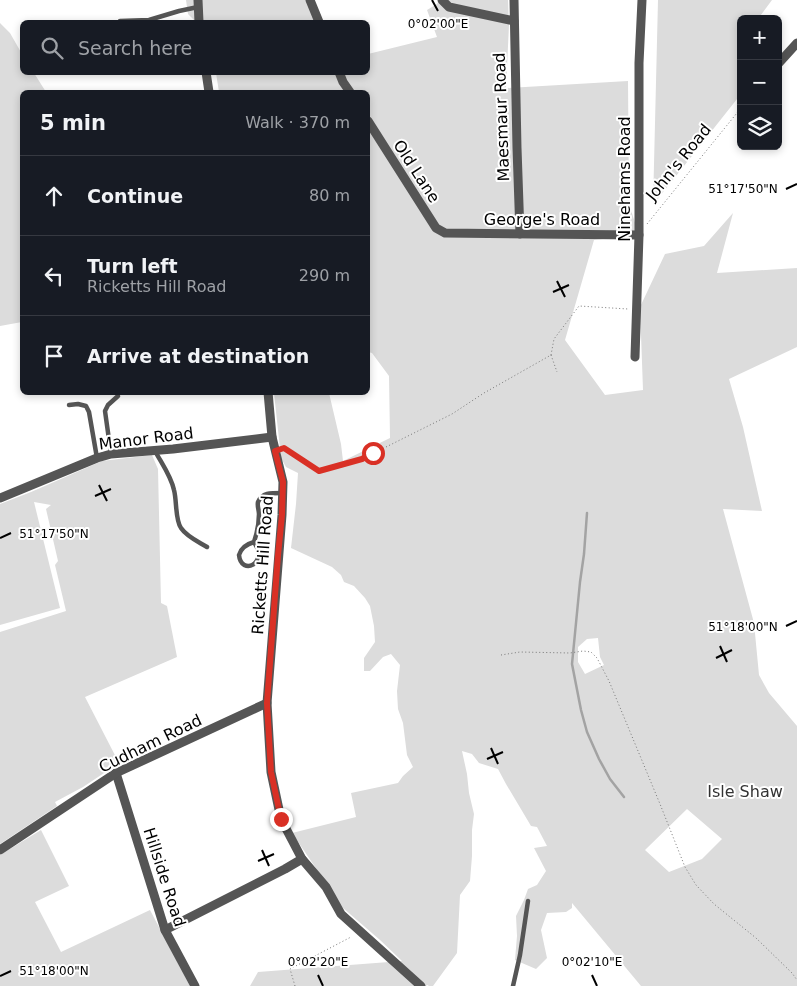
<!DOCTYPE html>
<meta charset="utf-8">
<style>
body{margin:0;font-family:"DejaVu Sans",sans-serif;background:#20242c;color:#f1f3f6}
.controls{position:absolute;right:15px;top:15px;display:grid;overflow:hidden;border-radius:8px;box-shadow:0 2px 8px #0003}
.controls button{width:45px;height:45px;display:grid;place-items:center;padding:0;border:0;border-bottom:1px solid #363941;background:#171b24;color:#f1f3f6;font:25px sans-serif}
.stop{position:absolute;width:15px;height:15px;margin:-11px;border:4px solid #d93025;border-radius:50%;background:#fff}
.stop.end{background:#d93025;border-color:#fff;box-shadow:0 1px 5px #0008}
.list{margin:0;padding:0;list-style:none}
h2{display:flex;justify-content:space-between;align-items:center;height:65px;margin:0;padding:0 20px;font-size:21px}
h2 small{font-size:16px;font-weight:400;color:#9ea1a6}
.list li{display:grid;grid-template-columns:32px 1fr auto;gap:15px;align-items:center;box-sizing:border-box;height:80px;padding:0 20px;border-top:1px solid #363941}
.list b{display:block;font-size:19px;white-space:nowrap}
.list p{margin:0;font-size:16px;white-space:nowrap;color:#9ea1a6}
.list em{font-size:16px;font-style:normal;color:#9ea1a6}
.icon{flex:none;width:28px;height:28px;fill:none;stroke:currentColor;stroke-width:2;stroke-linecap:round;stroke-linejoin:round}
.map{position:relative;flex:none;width:797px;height:986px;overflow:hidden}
.search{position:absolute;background:#171b24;box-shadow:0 2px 8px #0003;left:20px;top:20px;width:350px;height:55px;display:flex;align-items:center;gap:12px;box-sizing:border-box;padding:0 18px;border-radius:8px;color:#9ea1a6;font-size:19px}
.panel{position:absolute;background:#171b24;box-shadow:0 2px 8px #0003;left:20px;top:90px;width:350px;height:305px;border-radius:8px}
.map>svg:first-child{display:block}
</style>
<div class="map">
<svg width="797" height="986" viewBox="0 0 797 986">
<rect width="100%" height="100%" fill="#fff"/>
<g fill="#dcdcdc" fill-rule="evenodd">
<polygon points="186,0 306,0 315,22 196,22 188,14"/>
<path d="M439 0H508L509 25 506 88 628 81 629 204 639 235 594 240 565 340 605 395 643 390 640 307 665 254 704 246 733 213 717 273 797 268V347L729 379 743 427 762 511 723 509 754 623 759 675 769 693 797 726V986H641L572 903V908L566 912 547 913 541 930 547 958 536 969 515 960 517 936 516 916 524 900 528 889 537 885 546 871 534 848 547 846 537 827 531 826 506 784 498 769 479 763 472 754 462 751 467 774 469 793 474 814 472 830V856L470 881 460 895 457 953 433 986H429L427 985 426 986H250L258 972 402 961 380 940 343 908 292 833 356 817 351 793 398 783 403 776 413 767 407 755 403 723 398 709 397 691 400 665 391 654 383 657 370 671H364V658L375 642 374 626 370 606 365 598 354 586 344 582 341 575 332 567 291 548 296 504 298 473 286 467 281 458 274 393H329L341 444 343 461 390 438 389 376 372 353 368 352V92H219L216 73 368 72V54L437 37 427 10 437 4ZM598 638 600 657 604 665 585 674 578 662V647L587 639ZM687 809 722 839 702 859 669 872 645 850Z"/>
<polygon points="658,0 772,0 758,19 741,19 741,41 737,46 741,63 741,94 653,205"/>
<polygon points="0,23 10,33 22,54 22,72 34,73 46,92 22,92 22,322 0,326"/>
<polygon points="152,455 158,469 161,603 167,606 177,657 85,697 120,765 104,773 83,787 55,802 57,806 0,844 0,632 66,611 55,565 58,561 46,509 51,505 34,502 60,608 0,625 0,504 31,492 102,461"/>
<polygon points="41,830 69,886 35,902 61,952 150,910 190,986 0,986 0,855"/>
</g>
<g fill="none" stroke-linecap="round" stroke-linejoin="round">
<polyline stroke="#a3a3a3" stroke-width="2.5" points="587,513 584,554 580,582 572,664 581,710 587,732 599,759 610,779 624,797"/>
<g stroke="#777" stroke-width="1" stroke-dasharray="1 2.5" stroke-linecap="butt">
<polyline points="647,224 741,108"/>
<polyline points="551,355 557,372"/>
<polyline points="285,449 319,471 362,459 452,414 484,393 551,355 554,339 579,306 628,309"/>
<polyline points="501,655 520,652 570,653 583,651 591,652 597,658 609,681 660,804 685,867 696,885 714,904 756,938 792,973 797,980"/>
<polyline points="295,986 290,969 351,937"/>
</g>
<g stroke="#555" stroke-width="4.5">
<polyline points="120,21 149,20 179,11 198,7"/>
<polyline points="69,405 78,404 86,406 89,412 97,458"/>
<path d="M155 451C162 464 171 476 174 490 177 501 175 520 181 528 187 537 199 542 207 547"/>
<polyline points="111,454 105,411 108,405 118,396"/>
<path d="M254 542C269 564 241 576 239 555 241 548 247 544 254 542 257 533 259 524 259 514 259 510 257 506 258 502 259 499 263 495 267 494 271 493 278 493 283 493"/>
<polyline points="513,986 520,955 528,901"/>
</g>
<g stroke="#555" stroke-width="9">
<polyline points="198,0 199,22"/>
<polyline points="310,0 319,22"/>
<polyline points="442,0 449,7 514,21"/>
<polyline points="514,0 517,148 520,234"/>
<polyline points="778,64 797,43"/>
<polyline points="206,72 209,92"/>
<polyline points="339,72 343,82 350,92"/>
<polyline points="368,121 436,228 445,233 639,235"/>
<polyline points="635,357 639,235 639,63 642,0"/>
<polyline points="268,392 272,437 283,482 282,515 267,703 271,772 281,819 302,859 326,887 341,914 421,986"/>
<polyline points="0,498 97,458 111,454 173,449 272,437"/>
<polyline points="116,773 165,930 195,986"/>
<polyline points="0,850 116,773 267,703"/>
<polyline points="165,930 285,869 302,859"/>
</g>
</g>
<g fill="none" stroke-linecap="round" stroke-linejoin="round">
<polyline stroke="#d93025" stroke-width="6" points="281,819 271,772 267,703 278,555 282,515 283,482 275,451 284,448 319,471 362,459 373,453"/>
</g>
<path fill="none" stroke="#000" stroke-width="2" d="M432 0 438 11M786 189 797 184M557 281 565 297M553 292 569 285M99 485 107 501M95 496 111 489M0 538 11 533M786 626 797 621M720 646 727 662M716 658 732 650M491 748 498 764M487 759 503 752M262 850 269 866M258 861 274 854M318 975 323 986M592 975 597 986M0 976 11 971"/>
<g text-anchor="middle" stroke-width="4" stroke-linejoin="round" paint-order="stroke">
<g font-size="16" fill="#000" stroke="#fff">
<text transform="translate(501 117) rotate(-92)" y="6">Maesmaur Road</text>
<text transform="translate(678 162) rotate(-51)" y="6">John's Road</text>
<text transform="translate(417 171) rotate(57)" y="6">Old Lane</text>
<text transform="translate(624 179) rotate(-90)" y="6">Ninehams Road</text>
<text x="542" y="225">George's Road</text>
<text transform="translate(146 438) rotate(-7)" y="6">Manor Road</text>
<text transform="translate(262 565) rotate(-86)" y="6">Ricketts Hill Road</text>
<text transform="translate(150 743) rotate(-26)" y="6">Cudham Road</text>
<text transform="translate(165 877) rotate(72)" y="6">Hillside Road</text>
</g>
<g font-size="16" fill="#333" stroke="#fff">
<text x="745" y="797">Isle Shaw</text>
</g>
</g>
<g font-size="12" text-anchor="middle" fill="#000" stroke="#fff" stroke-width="4" stroke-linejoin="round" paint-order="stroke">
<text x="438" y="28">0°02'00"E</text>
<text x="743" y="193">51°17'50"N</text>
<text x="54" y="538">51°17'50"N</text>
<text x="743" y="631">51°18'00"N</text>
<text x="318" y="966">0°02'20"E</text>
<text x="592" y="966">0°02'10"E</text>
<text x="54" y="975">51°18'00"N</text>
</g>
</svg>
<div class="controls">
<button>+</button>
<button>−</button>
<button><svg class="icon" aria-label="layers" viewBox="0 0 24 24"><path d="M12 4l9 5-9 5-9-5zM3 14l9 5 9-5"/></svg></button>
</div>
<div class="stop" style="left:373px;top:453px"></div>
<div class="stop end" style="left:281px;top:819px"></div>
<div class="search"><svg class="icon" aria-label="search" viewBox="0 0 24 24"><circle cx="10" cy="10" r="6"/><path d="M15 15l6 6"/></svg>Search here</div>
<section class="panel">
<h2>5 min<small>Walk · 370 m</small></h2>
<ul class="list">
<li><svg class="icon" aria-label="ahead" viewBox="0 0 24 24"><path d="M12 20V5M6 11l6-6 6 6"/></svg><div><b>Continue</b></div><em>80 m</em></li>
<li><svg class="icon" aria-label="left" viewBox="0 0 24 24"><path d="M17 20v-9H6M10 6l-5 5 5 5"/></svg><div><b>Turn left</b><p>Ricketts Hill Road</p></div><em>290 m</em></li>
<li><svg class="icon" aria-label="arrive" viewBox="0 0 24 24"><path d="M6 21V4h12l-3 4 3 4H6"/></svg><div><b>Arrive at destination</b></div></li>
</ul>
</section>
</div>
